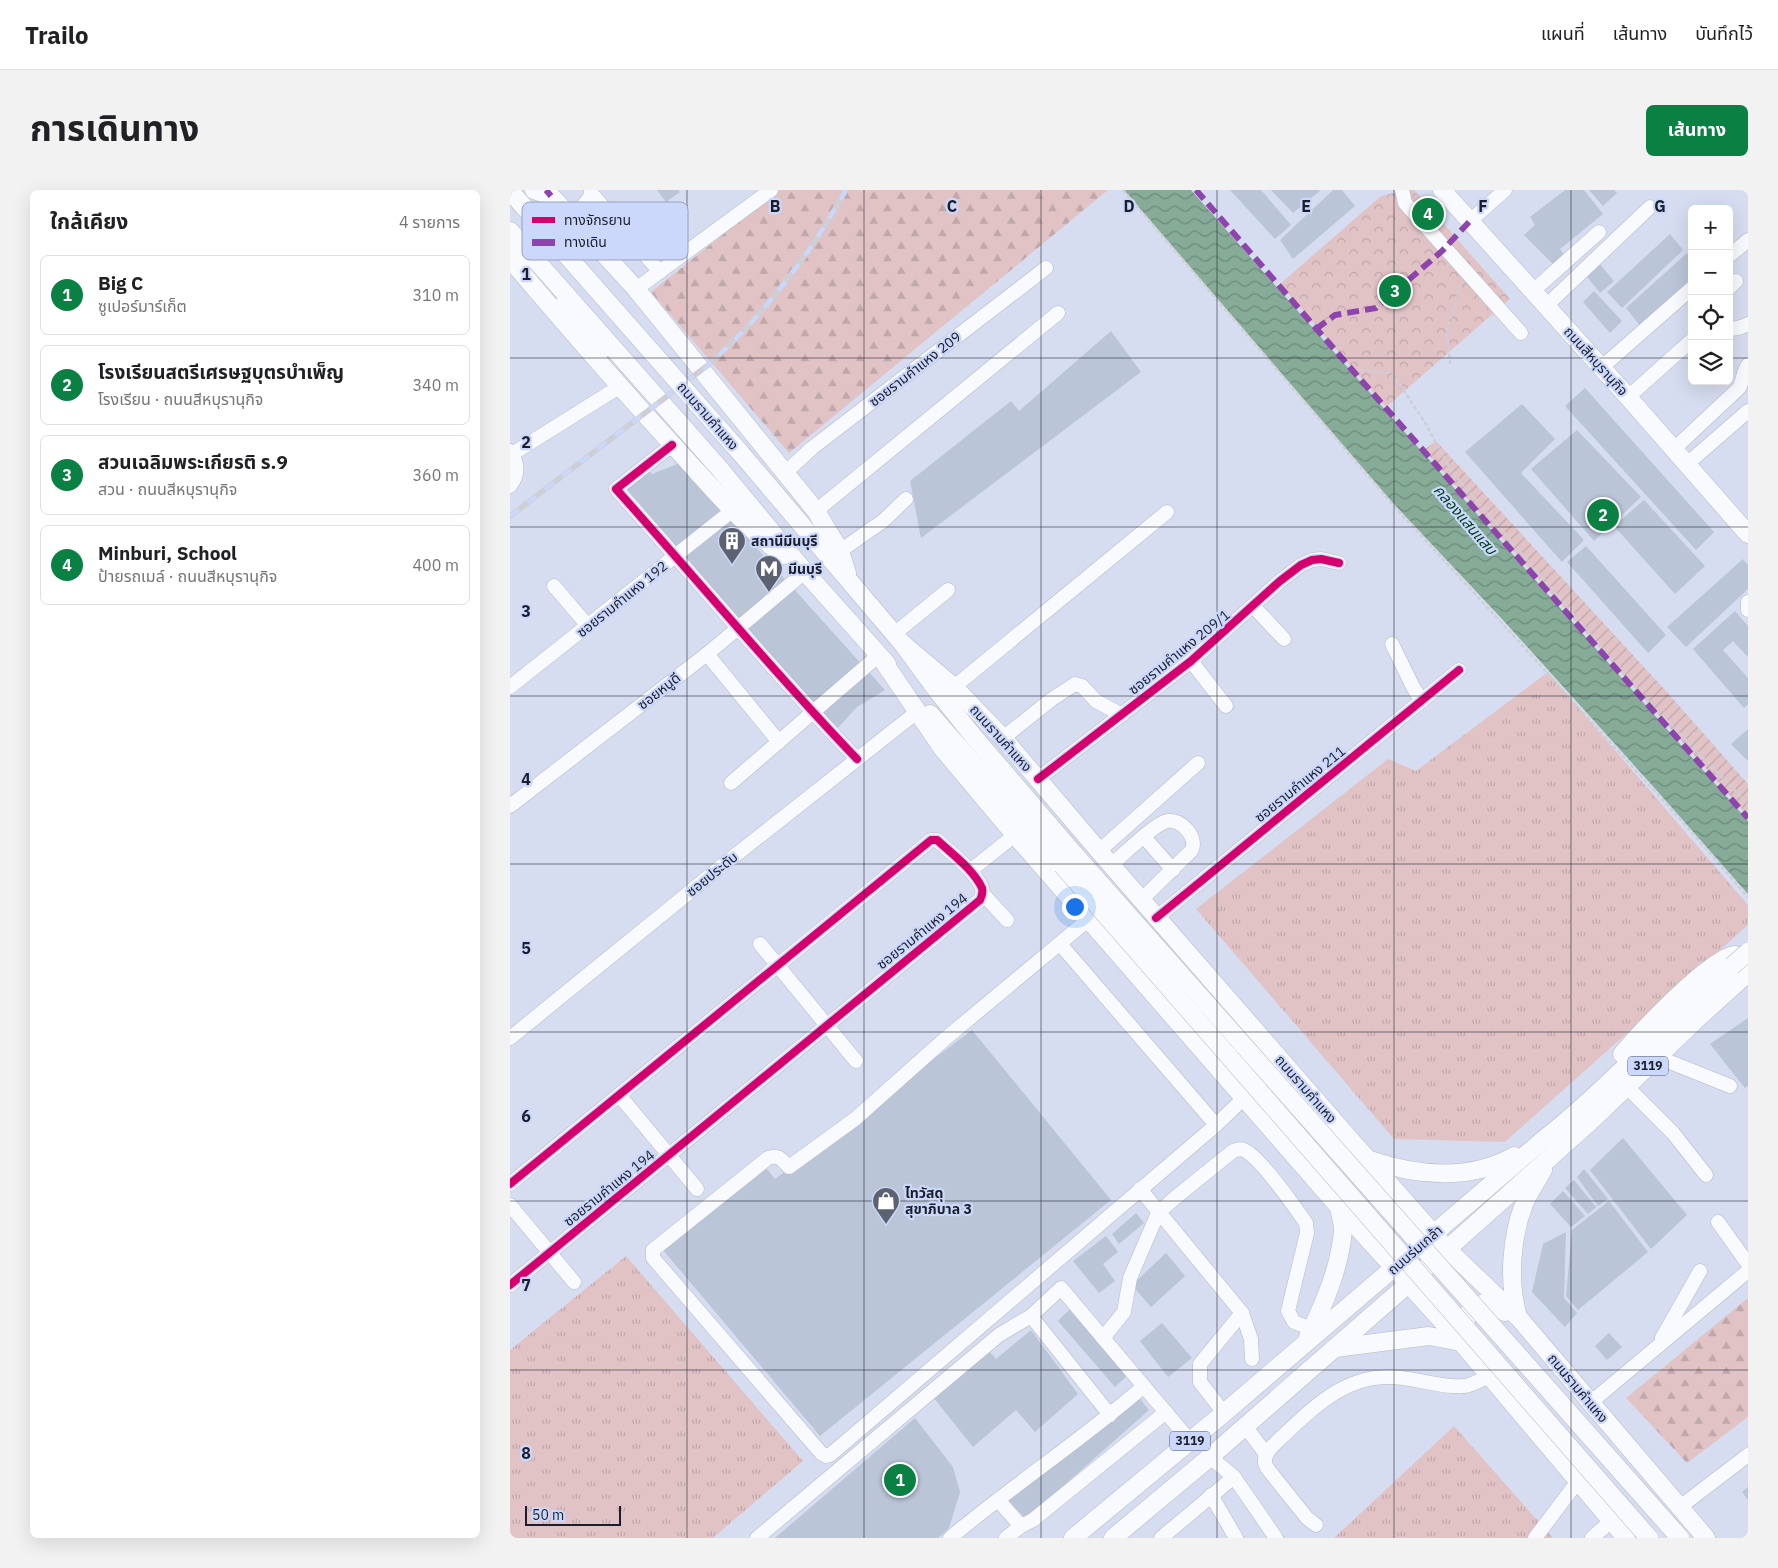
<!DOCTYPE html>
<html lang="th">
<meta charset="utf-8">
<style>
body{margin:0;font-family:"IBM Plex Sans","Noto Sans Thai",sans-serif;background:#f2f2f2;color:#202124}
.controls{position:absolute;right:15px;top:15px;display:grid;overflow:hidden;border-radius:8px;box-shadow:0 5px 20px #0002}
.controls button{width:45px;height:45px;display:grid;place-items:center;padding:0;border:0;border-bottom:1px solid #e0e0e0;background:#fff;color:#202124;font:25px sans-serif}
.scale{position:absolute;left:15px;bottom:12px;width:96px;box-sizing:border-box;padding-left:5px;border:2px solid #1a1f2b;border-top:0;font-size:14px;line-height:18px;white-space:nowrap;color:#1a1f2b;-webkit-text-stroke:4px #cbd8fb;paint-order:stroke}
.you{position:absolute;left:564px;top:716px;width:18px;height:18px;margin:-12px;border:4px solid #fff;border-radius:50%;background:#1a73e8;box-shadow:0 0 0 8px #1a73e833}
.badge{display:grid;place-items:center;width:32px;height:32px;border-radius:50%;background:#0b8043;color:#fff;font-size:16px;font-weight:700}
.pin{position:absolute;translate:-50% -50%;border:2px solid #fff;box-shadow:0 1px 5px #0006}
.list{margin:0;padding:0;list-style:none}
h2{display:flex;justify-content:space-between;align-items:center;height:65px;margin:0;padding:0 20px;font-size:21px}
h2 small{font-size:16px;font-weight:400;color:#757577}
.list li{display:grid;grid-template-columns:32px 1fr auto;gap:15px;align-items:center;box-sizing:border-box;height:80px;margin:0 10px 10px;padding:0 10px;border:1px solid #e0e0e0;border-radius:8px}
.list b{display:block;font-size:19px;white-space:nowrap}
.list p{margin:0;font-size:16px;white-space:nowrap;color:#757577}
.list em{font-size:16px;font-style:normal;color:#757577}
.icon{flex:none;width:28px;height:28px;fill:none;stroke:currentColor;stroke-width:2;stroke-linecap:round;stroke-linejoin:round}
.map{position:relative;flex:none;width:1238px;height:1348px;overflow:hidden;border-radius:8px}
header{display:flex;align-items:center;gap:30px;box-sizing:border-box;height:70px;padding:0 25px;background:#fff;border-bottom:1px solid #e0e0e0}
header strong{font-size:24px}
nav{display:flex;gap:28px;margin-inline-start:auto;font-size:18px}
.intro{display:flex;align-items:center;justify-content:space-between;box-sizing:border-box;height:120px;padding:0 30px}
h1{margin:0;font-size:35px}
.button{padding:12px 22px;border-radius:8px;background:#0b8043;color:#fff;font-size:18px;font-weight:700}
main{display:flex;gap:30px;padding:0 30px}
aside{flex:1;background:#fff;border-radius:8px;box-shadow:0 5px 20px #0002}
.map>svg:first-child{display:block}
</style>
<header>
<strong>Trailo</strong>
<nav><a>แผนที่</a><a>เส้นทาง</a><a>บันทึกไว้</a></nav>
</header>
<div class="intro"><h1>การเดินทาง</h1><a class="button">เส้นทาง</a></div>
<main>
<aside>
<h2>ใกล้เคียง<small>4 รายการ</small></h2>
<ul class="list">
<li><span class="badge">1</span><div><b>Big C</b><p>ซูเปอร์มาร์เก็ต</p></div><em>310 m</em></li>
<li><span class="badge">2</span><div><b>โรงเรียนสตรีเศรษฐบุตรบำเพ็ญ</b><p>โรงเรียน · ถนนสีหบุรานุกิจ</p></div><em>340 m</em></li>
<li><span class="badge">3</span><div><b>สวนเฉลิมพระเกียรติ ร.9</b><p>สวน · ถนนสีหบุรานุกิจ</p></div><em>360 m</em></li>
<li><span class="badge">4</span><div><b>Minburi, School</b><p>ป้ายรถเมล์ · ถนนสีหบุรานุกิจ</p></div><em>400 m</em></li>
</ul>
</aside>
<div class="map">
<svg width="1238" height="1348" viewBox="0 0 1238 1348">
<defs>
<pattern id="grass-tufts" width="24" height="20" patternUnits="userSpaceOnUse" patternTransform="scale(1.25)"><rect width="24" height="20" fill="#e1c3c6"/><path d="M3 7l-1-3M5 7V3M7 7l1-3M15 17l-1-3M17 17v-4M19 17l1-3" fill="none" stroke="#c0a7aa"/></pattern>
<pattern id="forest-firs" width="22" height="20" patternUnits="userSpaceOnUse" patternTransform="scale(1.25)"><rect width="22" height="20" fill="#e1c3c6"/><path d="M5 1l3.5 6h-7zM16 11l3.5 6h-7z" fill="#c0a7aa"/></pattern>
<pattern id="park-crowns" width="20" height="18" patternUnits="userSpaceOnUse" patternTransform="scale(1.25)"><rect width="20" height="18" fill="#e1c3c6"/><path d="M2 6a3 3 0 1 1 6 0M12 15a3 3 0 1 1 6 0" fill="none" stroke="#c0a7aa"/></pattern>
<pattern id="garden-furrows" width="10" height="10" patternUnits="userSpaceOnUse" patternTransform="scale(1.25)"><rect width="10" height="10" fill="#e1c3c6"/><path d="M-1 1l2-2M0 10L10 0M9 11l2-2" fill="none" stroke="#c0a7aa"/></pattern>
<pattern id="water-waves" width="16" height="10" patternUnits="userSpaceOnUse" patternTransform="scale(1.25)"><rect width="16" height="10" fill="#86ab96"/><path d="M0 5q4-4 8 0t8 0" fill="none" stroke="#6d8b7b"/></pattern>
</defs>
<rect width="100%" height="100%" fill="#d6ddf0"/>
<g fill="url(#grass-tufts)">
<polygon points="1038,482 1238,715 1238,735 995,952 884,949 686,719 878,569 906,581"/>
<polygon points="116,1066 293,1271 203,1348 0,1348 0,1160"/>
<polygon points="944,1236 1043,1348 824,1348"/>
</g>
<g fill="url(#forest-firs)">
<polygon points="269,0 598,0 279,263 141,102"/>
<polygon points="1238,1108 1238,1227 1177,1273 1116,1208"/>
</g>
<polygon fill="url(#park-crowns)" points="896,0 904,0 1000,109 876,217 770,94 871,6"/>
<polygon fill="url(#garden-furrows)" points="926,251 1156,501 1238,594 1238,626 914,260"/>
<polygon fill="url(#water-waves)" points="614,0 681,0 1238,631 1238,704 1141,594 992,429 883,313"/>
<g fill="#bac5d7">
<polygon points="147,0 168,0 170,2 156,12"/>
<polygon points="720,0 751,0 781,35 765,49"/>
<polygon points="761,0 811,0 783,23"/>
<polygon points="823,0 832,0 845,16 783,69 770,50"/>
<polygon points="1055,0 1074,0 1093,24 1050,59 1055,66 1044,75 1014,45 1025,35 1020,27"/>
<polygon points="1079,0 1104,0 1107,3 1093,16"/>
<polygon points="1160,44 1173,60 1112,118 1097,102"/>
<polygon points="1177,63 1182,69 1182,93 1131,137 1116,118"/>
<polygon points="1088,72 1104,91 1090,103 1074,83"/>
<polygon points="1084,101 1112,131 1100,143 1073,112"/>
<polygon points="601,141 631,182 411,348 400,291 501,211 509,221"/>
<polygon points="1075,198 1204,342 1186,360 1055,216"/>
<polygon points="1012,214 1045,249 1011,283 1074,350 1052,372 955,262"/>
<polygon points="1067,240 1131,307 1084,351 1021,279"/>
<polygon points="170,273 375,500 347,517 325,541 116,298 138,279 142,284"/>
<polygon points="1134,310 1195,376 1165,404 1104,336"/>
<polygon points="1076,356 1156,445 1138,463 1057,372"/>
<polygon points="1233,369 1238,375 1238,399 1176,457 1157,437"/>
<polygon points="1225,421 1238,436 1238,467 1223,451 1213,460 1238,488 1238,514 1234,518 1183,459"/>
<polygon points="1238,539 1238,571 1221,554"/>
<polygon points="1238,828 1238,896 1235,898 1200,854"/>
<polygon points="462,840 601,1010 310,1246 153,1060 253,974 265,989"/>
<polygon points="1113,948 1177,1025 1141,1059 1080,980"/>
<polygon points="1074,979 1098,1009 1088,1016 1067,987"/>
<polygon points="1064,990 1086,1017 1078,1024 1055,998"/>
<polygon points="1053,1001 1075,1026 1061,1037 1040,1014"/>
<polygon points="1099,1011 1138,1062 1068,1120 1056,1106 1062,1040"/>
<polygon points="626,1023 634,1033 609,1054 602,1044"/>
<polygon points="1056,1042 1054,1108 1067,1123 1055,1137 1022,1102 1033,1054"/>
<polygon points="596,1046 608,1062 593,1074 605,1091 589,1103 563,1071"/>
<polygon points="656,1063 675,1086 641,1117 622,1095"/>
<polygon points="562,1117 618,1185 605,1197 548,1131"/>
<polygon points="652,1133 682,1168 658,1187 630,1151"/>
<polygon points="521,1140 568,1204 525,1242 506,1220 463,1257 423,1207 478,1160 486,1169"/>
<polygon points="1099,1143 1112,1157 1097,1170 1085,1156"/>
<polygon points="627,1205 639,1220 516,1329 499,1311"/>
<polygon points="405,1228 443,1277 450,1302 439,1338 428,1348 265,1348"/>
<polygon points="1238,1297 1238,1310 1232,1302"/>
</g>
<g fill="none" stroke-linecap="round" stroke-linejoin="round">
<defs>
<g id="minor">
<polyline points="81,0 82,4 150,82"/>
<polyline points="892,0 895,13 1011,143"/>
<polyline points="63,30 82,4"/>
<polyline points="960,31 995,0"/>
<polyline points="0,57 15,74"/>
<polyline points="1219,66 1238,50"/>
<polyline points="1219,98 1226,91"/>
<polyline points="126,99 261,0"/>
<polyline points="1023,101 1089,42"/>
<polyline points="50,115 95,160"/>
<polyline points="1036,116 1140,17"/>
<path d="M1219 138C1226 140 1232 137 1238 134"/>
<polyline points="1092,177 1182,98"/>
<polyline points="1118,207 1182,150"/>
<path d="M162 255 106 299C187 389 263 482 347 569"/>
<path d="M1164 259 1229 198C1233 191 1233 182 1238 175"/>
<path d="M0 261C8 272 9 285 0 296"/>
<polyline points="2,264 109,197"/>
<polyline points="1177,274 1238,221"/>
<polyline points="275,283 302,258 536,78"/>
<polyline points="306,321 548,123"/>
<polyline points="330,361 373,331 396,309"/>
<polyline points="44,396 78,436"/>
<polyline points="1238,412 1238,420"/>
<polyline points="743,416 774,449"/>
<polyline points="384,444 438,400"/>
<polyline points="882,454 903,497 911,510"/>
<polyline points="197,464 269,552"/>
<polyline points="681,471 716,516"/>
<polyline points="0,497 223,320"/>
<polyline points="444,497 657,322"/>
<polyline points="493,548 542,509 565,494 572,496 586,511 612,525"/>
<polyline points="528,589 681,471 770,391 791,375 802,370 811,369 829,373"/>
<polyline points="221,593 369,465"/>
<polyline points="0,616 197,464 295,382"/>
<polyline points="634,647 663,680"/>
<polyline points="589,661 688,573"/>
<path d="M601 675C612 666 644 634 657 631 671 628 689 648 681 661L631 710"/>
<polyline points="460,681 505,645"/>
<polyline points="473,704 497,730"/>
<polyline points="646,728 949,480"/>
<path d="M579 729 436 848 345 929 279 977C272 970 269 964 258 968L143 1060V1068L311 1263 316 1266 320 1265 706 935 734 908"/>
<polyline points="250,754 346,871"/>
<polyline points="550,754 706,935"/>
<polyline points="0,848 213,675 407,522"/>
<polyline points="1160,872 1220,896"/>
<polyline points="1122,902 1163,943 1196,985"/>
<polyline points="109,905 187,999"/>
<path d="M0 994 421 650H427C441 663 464 680 472 698 473 702 472 706 470 710L0 1095"/>
<polyline points="630,999 732,1123 741,1149 742,1169"/>
<polyline points="0,1015 64,1092"/>
<polyline points="1208,1032 1238,1074"/>
<path d="M593 1148 614 1122 620 1088 648 1023 666 1007 723 961C727 960 730 958 734 960 751 968 784 1016 796 1033L797 1043 778 1121 784 1132 802 1139"/>
<polyline points="1152,1148 1190,1081"/>
<polyline points="1080,1213 1238,1081"/>
<polyline points="714,1223 690,1192 690,1174 732,1123"/>
<polyline points="600,1225 521,1126 551,1098 680,1251"/>
<polyline points="735,1236 756,1264"/>
<polyline points="700,1267 724,1287 766,1348"/>
<polyline points="701,1305 726,1348"/>
<polyline points="488,1310 511,1336"/>
<polyline points="1170,1317 1238,1265"/>
<path d="M806 1335 797 1328 761 1283C758 1279 754 1275 755 1270 755 1261 767 1252 773 1246 802 1218 833 1188 876 1187 898 1186 921 1195 943 1196 948 1196 954 1197 959 1195 966 1193 973 1189 979 1186"/>
<polyline points="247,1348 489,1145 521,1126"/>
<path d="M440 1348C503 1295 572 1250 634 1196"/>
<polyline points="496,1348 511,1336 523,1330 656,1222"/>
<polyline points="651,1348 724,1287"/>
<polyline points="1025,1348 1068,1291"/>
<polyline points="1082,1348 1101,1331"/>
</g>
<g id="major">
<polyline points="24,0 41,6 126,99 306,321 330,361 337,383"/>
<polyline points="932,0 1118,207 1238,344"/>
<polyline points="0,41 209,278 295,382 377,474"/>
<path d="M0 69C57 136 114 202 173 266 205 301 235 337 273 365"/>
<polyline points="228,260 392,453 428,502 464,547 565,665"/>
<polyline points="392,453 444,497 493,548 589,661 844,954 937,1059 1009,1128 1196,1348"/>
<polyline points="369,465 432,558 505,645 829,1017 951,1152 1116,1348"/>
<polyline points="420,524 552,675"/>
<path d="M1112 864C1130 843 1200 768 1225 765"/>
<path d="M860 970C907 986 960 991 1004 966"/>
<path d="M1008 1127C998 1092 1001 1048 1014 1014 1019 1002 1027 991 1033 980"/>
<path d="M798 1147C814 1114 830 1078 833 1040 833 1033 830 1024 829 1017"/>
<path d="M960 1149C951 1128 956 1116 979 1112L995 1122"/>
<polyline points="825,1158 919,1146 951,1152"/>
<path d="M563 1348 714 1223 1033 950C1100 897 1157 832 1222 776"/>
<polyline points="603,1348 700,1267 898,1094 1082,930 1189,827 1238,783"/>
</g>
</defs>
<use href="#minor" stroke="#b4b9c8" stroke-width="15"/>
<use href="#major" stroke="#b4b9c8" stroke-width="19"/>
<g stroke="#cecfd5" stroke-width="2.5" stroke-dasharray="4 2.5" stroke-linecap="butt">
<polyline points="613,0 883,315 1010,453 1179,639 1238,707"/>
<polyline points="940,174 937,141 950,95"/>
<polyline points="844,182 851,180 882,183 914,231 942,282 1133,506 1238,614"/>
</g>
<use href="#minor" stroke="#f9fafd" stroke-width="14"/>
<use href="#major" stroke="#f9fafd" stroke-width="18"/>
<defs>
<path id="rail" d="M0 326 198 175C255 124 299 66 336 0"/>
</defs>
<use href="#rail" stroke="#cecfd6" stroke-width="5.5"/>
<use href="#rail" stroke="#cbd8fb" stroke-width="4" stroke-dasharray="11" stroke-linecap="butt"/>
<defs>
<g id="major-bridge">
<polyline points="0,1 228,260"/>
<polyline points="565,665 1170,1348"/>
<polyline points="552,675 1139,1348"/>
<polyline points="1222,776 1238,762"/>
</g>
</defs>
<use href="#major-bridge" stroke="#b4b9c8" stroke-width="19" stroke-linecap="butt"/>
<use href="#major-bridge" stroke="#f9fafd" stroke-width="18"/>
<g stroke="#8e44ad" stroke-width="6" stroke-dasharray="12 6" stroke-linecap="butt">
<polyline points="36,0 41,6"/>
<polyline points="686,0 844,182 1238,628"/>
<polyline points="806,139 825,125 866,118 932,61 960,31"/>
</g>
<defs>
<g id="cycleway">
<path d="M162 255 106 299C187 389 263 482 347 569"/>
<polyline points="528,589 681,471 770,391 791,375 802,370 811,369 829,373"/>
<polyline points="646,728 949,480"/>
<path d="M0 994 421 650H427C441 663 464 680 472 698 473 702 472 706 470 710L0 1095"/>
</g>
</defs>
<use href="#cycleway" stroke="#cbd8fb" stroke-width="11"/>
<use href="#cycleway" stroke="#d6006c" stroke-width="8"/>
</g>
<path fill="none" stroke="#1a1f2b" stroke-width="1" stroke-opacity="0.55" d="M177 0V1348M354 0V1348M531 0V1348M707 0V1348M884 0V1348M1061 0V1348M0 168H1182M1219 168H1238M0 337H1238M0 506H1238M0 674H1238M0 842H1238M0 1011H1238M0 1180H1238"/>
<defs>
<symbol id="building-pin" viewBox="-11 -11 22 30"><path d="M0 17L-7.5 6A9.5 9.5 0 1 1 7.5 6Z" fill="#5c6270" stroke="#cbd8fb"/><path d="M-4-6H4V6H1V3H-1V6H-4ZM-2.5-4.3h1.7v1.8h-1.7ZM.8-4.3h1.7v1.8H.8ZM-2.5-1h1.7V.8h-1.7ZM.8-1h1.7V.8H.8Z" fill="#fff"/></symbol>
<symbol id="metro-pin" viewBox="-11 -11 22 30"><path d="M0 17L-7.5 6A9.5 9.5 0 1 1 7.5 6Z" fill="#5c6270" stroke="#cbd8fb"/><path d="M-5.5 5V-5H-3L0 0L3-5H5.5V5H3V-.5L0 4L-3-.5V5Z" fill="#fff"/></symbol>
<symbol id="shop-pin" viewBox="-11 -11 22 30"><path d="M0 17L-7.5 6A9.5 9.5 0 1 1 7.5 6Z" fill="#5c6270" stroke="#cbd8fb"/><path d="M-5-2.5h2.3a2.7 3.5 0 0 1 5.4 0H5L5.5 6h-11ZM-1.5-2.5h3a1.5 2.3 0 0 0-3 0Z" fill="#fff"/></symbol>
</defs>
<g fill-rule="evenodd">
<use href="#building-pin" x="206" y="335" width="32" height="43"/>
<use href="#metro-pin" x="243" y="363" width="32" height="43"/>
<use href="#shop-pin" x="360" y="995" width="32" height="43"/>
</g>
<g text-anchor="middle" stroke-width="4.5" stroke-linejoin="round" paint-order="stroke">
<g fill="#cbd8fb" stroke="#4f5669" stroke-width="1">
<rect x="1118" y="866.5" width="40" height="19" rx="4"/>
<rect x="660" y="1241.5" width="40" height="19" rx="4"/>
</g>
<g font-size="12" font-weight="bold" fill="#1a1f2b">
<text x="1138" y="880">3119</text>
<text x="680" y="1255">3119</text>
</g>
<g font-size="14" fill="#1a1f2b" stroke="#cbd8fb">
<text transform="translate(1086 171) rotate(48)" y="5">ถนนสีหบุรานุกิจ</text>
<text transform="translate(405 179) rotate(-38)" y="5">ซอยรามคำแหง 209</text>
<text transform="translate(198 226) rotate(49)" y="5">ถนนรามคำแหง</text>
<text transform="translate(112 409) rotate(-39)" y="5">ซอยรามคำแหง 192</text>
<text transform="translate(669 462) rotate(-39)" y="5">ซอยรามคำแหง 209/1</text>
<text transform="translate(149 501) rotate(-38)" y="5">ซอยหนูดี</text>
<text transform="translate(491 548) rotate(48)" y="5">ถนนรามคำแหง</text>
<text transform="translate(790 594) rotate(-39)" y="5">ซอยรามคำแหง 211</text>
<text transform="translate(202 684) rotate(-39)" y="5">ซอยประดับ</text>
<text transform="translate(412 741) rotate(-39)" y="5">ซอยรามคำแหง 194</text>
<text transform="translate(796 899) rotate(49)" y="5">ถนนรามคำแหง</text>
<text transform="translate(99 998) rotate(-39)" y="5">ซอยรามคำแหง 194</text>
<text transform="translate(905 1060) rotate(-41)" y="5">ถนนร่มเกล้า</text>
<text transform="translate(1068 1198) rotate(50)" y="5">ถนนรามคำแหง</text>
</g>
<g font-size="14" font-weight="bold" fill="#1a1f2b" stroke="#cbd8fb" text-anchor="start">
<text x="241" y="356">สถานีมีนบุรี</text>
<text x="278" y="384">มีนบุรี</text>
<text x="395" y="1008">ไทวัสดุ<tspan x="395" dy="16">สุขาภิบาล 3</tspan></text>
</g>
<g font-size="15" font-style="italic" fill="#05431c" stroke="#cbd8fb">
<text transform="translate(955 330) rotate(49)" y="5">คลองแสนแสบ</text>
</g>
</g>
<rect x="12" y="12" width="166" height="58" rx="8" fill="#cbd8fb" stroke="#96a0bd" stroke-width="1"/>
<rect x="22" y="27" width="23" height="6" fill="#d6006c"/>
<rect x="22" y="49" width="23" height="7" fill="#8e44ad"/>
<g font-size="14" fill="#1a1f2b">
<text x="54" y="35">ทางจักรยาน</text>
<text x="54" y="57">ทางเดิน</text>
</g>
<g font-size="16" text-anchor="middle" font-weight="bold" fill="#1a1f2b" stroke="#cbd8fb" stroke-width="4.5" stroke-linejoin="round" paint-order="stroke">
<text x="265" y="22">B</text>
<text x="442" y="22">C</text>
<text x="619" y="22">D</text>
<text x="796" y="22">E</text>
<text x="973" y="22">F</text>
<text x="1150" y="22">G</text>
<text x="16" y="90">1</text>
<text x="16" y="258">2</text>
<text x="16" y="427">3</text>
<text x="16" y="595">4</text>
<text x="16" y="764">5</text>
<text x="16" y="932">6</text>
<text x="16" y="1101">7</text>
<text x="16" y="1269">8</text>
</g>
</svg>
<div class="controls">
<button>+</button>
<button>−</button>
<button><svg class="icon" aria-label="locate" viewBox="0 0 24 24"><circle cx="12" cy="12" r="6"/><path d="M12 2v4M12 18v4M2 12h4M18 12h4"/></svg></button>
<button><svg class="icon" aria-label="layers" viewBox="0 0 24 24"><path d="M12 4l9 5-9 5-9-5zM3 14l9 5 9-5"/></svg></button>
</div>
<div class="scale">50 m</div>
<div class="you"></div>
<div class="pin badge" style="left:390px;top:1290px">1</div>
<div class="pin badge" style="left:1093px;top:325px">2</div>
<div class="pin badge" style="left:885px;top:101px">3</div>
<div class="pin badge" style="left:918px;top:24px">4</div>
</div>
</main>
